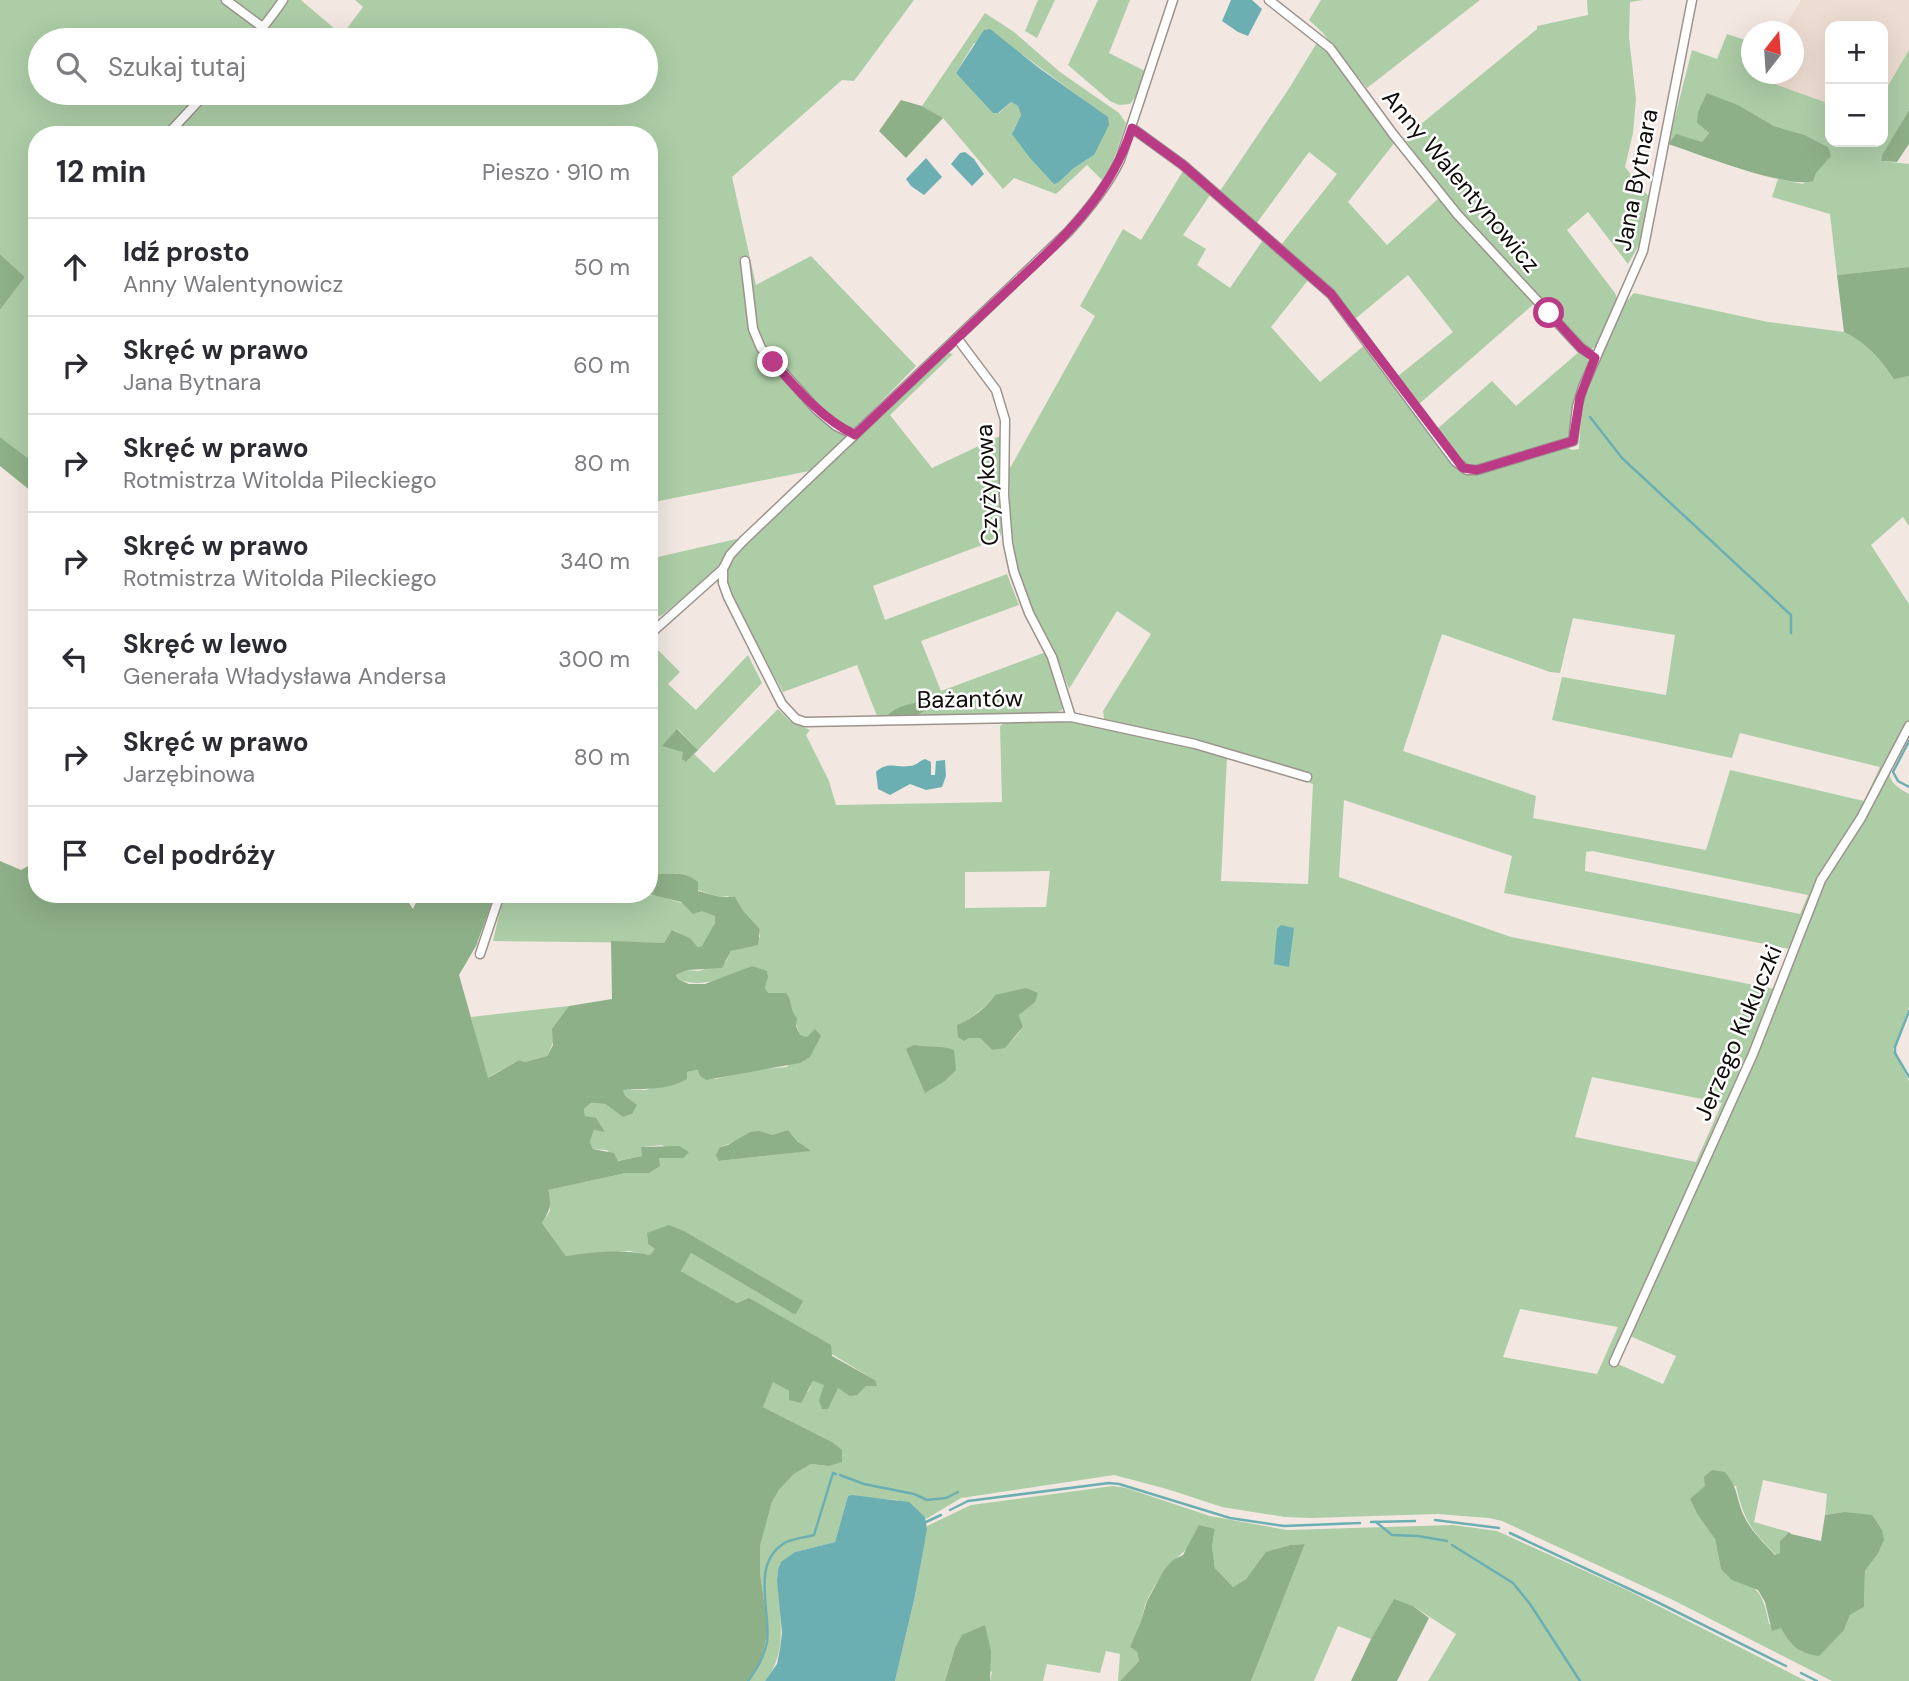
<!DOCTYPE html>
<html lang="pl">
<meta charset="utf-8">
<style>
body{margin:0;font-family:"DM Sans",sans-serif;background:#f7f7f7;color:#2b2b33}
.controls{position:absolute;right:21px;top:21px;display:grid;overflow:hidden;border-radius:14px;box-shadow:0 7px 28px #0002}
.controls button{width:63px;height:63px;display:grid;place-items:center;padding:0;border:0;border-bottom:2px solid #e1e1e2;background:#fff;color:#2b2b33;font:35px sans-serif}
.compass{position:absolute;left:1741px;top:21px;width:63px;height:63px;border-radius:50%;background:#fff;box-shadow:0 7px 28px #0002;rotate:17deg}
.stop{position:absolute;width:21px;height:21px;margin:-16px;border:5px solid #ba3a86;border-radius:50%;background:#fff}
.stop.end{background:#ba3a86;border-color:#fff;box-shadow:0 2px 7px #0008}
.list{margin:0;padding:0;list-style:none}
h2{display:flex;justify-content:space-between;align-items:center;height:91px;margin:0;padding:0 28px;font-size:30px}
h2 small{font-size:23px;font-weight:400;color:#7c7c81}
.list li{display:grid;grid-template-columns:46px 1fr auto;gap:21px;align-items:center;box-sizing:border-box;height:98px;padding:0 28px;border-top:2px solid #e1e1e2}
.list b{display:block;font-size:26px;white-space:nowrap}
.list p{margin:0;font-size:23px;white-space:nowrap;color:#7c7c81}
.list em{font-size:23px;font-style:normal;color:#7c7c81}
.icon{flex:none;width:38px;height:38px;fill:none;stroke:currentColor;stroke-width:2;stroke-linecap:round;stroke-linejoin:round}
.map{position:relative;flex:none;width:1909px;height:1681px;overflow:hidden}
.search{position:absolute;background:#fff;box-shadow:0 7px 28px #0002;left:28px;top:28px;width:630px;height:77px;display:flex;align-items:center;gap:18px;box-sizing:border-box;padding:0 24px;border-radius:38px;color:#7c7c81;font-size:26px}
.panel{position:absolute;background:#fff;box-shadow:0 7px 28px #0002;left:28px;top:126px;width:630px;height:777px;border-radius:28px}
.map>svg:first-child{display:block}
</style>
<div class="map">
<svg width="1909" height="1681" viewBox="0 0 1909 1681">
<rect width="100%" height="100%" fill="#f2e8e1"/>
<polygon fill="#eddcd1" points="1801,0 1909,0 1909,50 1883,94 1883,26 1830,26 1830,104 1754,77 1756,74 1794,74 1794,32 1782,31"/>
<g fill="#accda6" fill-rule="evenodd">
<path d="M0 0H301L342 35 363 7 355 0H914L854 81 842 80 732 177 756 285 811 256 916 366 814 470 649 503V135H199L192 130 179 135H37V465L0 437V310L25 277 0 254ZM40 40H646V93H40Z"/>
<polygon points="1038,0 1055,0 1037,38 1025,31"/>
<polygon points="1098,0 1130,0 1109,53 1145,71 1137,95 1130,104 1119,105 1110,101 1068,65"/>
<polygon points="1321,0 1480,0 1367,88 1322,32 1309,20"/>
<polygon points="1587,0 1643,0 1630,2 1629,37 1636,99 1633,133 1625,167 1649,197 1642,240 1628,264 1588,212 1567,230 1615,293 1618,301 1596,347 1589,349 1584,347 1453,205 1404,138 1537,29 1537,26 1588,15"/>
<path d="M985 13 1014 32 1060 72 1119 113 1126 123 1112 165 1102 180 1087 165 1056 194 1014 178 1003 189 943 118 922 106ZM974 43 1023 55 1107 117 1094 155 1074 168 1059 182 1013 131 1021 115 1018 106 1011 102 999 113 956 73Z"/>
<polygon points="1727,34 1751,42 1752,74 1756,74 1755,77 1830,104 1830,142 1883,142 1883,94 1909,50 1909,110 1882,155 1881,161 1909,164 1909,267 1837,275 1830,214 1772,197 1778,179 1803,184 1830,156 1828,147 1805,135 1774,126 1740,106 1697,123 1709,133 1702,142 1676,135 1668,144 1692,50 1717,59"/>
<polygon points="1318,41 1327,49 1395,142 1348,202 1387,245 1439,198 1535,303 1418,405 1398,376 1453,332 1408,275 1355,319 1333,291 1281,245 1337,174 1309,152 1256,224 1220,191 1288,90"/>
<path d="M1183 171 1210 195 1183 235 1206 249 1197 265 1230 288 1263 240 1309 279 1271 327 1320 382 1366 344 1456 466 1467 473 1566 447 1572 450 1579 449 1582 399 1625 303 1634 293 1768 322 1844 332 1861 340 1880 358 1894 378 1909 376V526L1903 517 1871 545 1909 604V735L1890 770C1888 783 1899 788 1909 794V1007L1893 1050 1909 1081V1681H1832L1671 1599 1502 1521 1489 1518 1437 1514 1310 1518 1285 1517 1222 1507 1167 1489 1114 1475 961 1498 926 1519 925 1517 897 1500 848 1496 835 1542 795 1552 778 1570C776 1608 792 1648 765 1681H747L761 1664 768 1628 760 1573V1545L772 1502 779 1490 794 1474 811 1464 828 1466 832 1442 763 1407 773 1381 789 1391 808 1392 813 1381 838 1388 849 1396 875 1380 743 1301 737 1303 681 1271 691 1253 792 1313 737 1263 686 1232 647 1233 648 1244 656 1249 650 1255 629 1251 566 1256 542 1223 550 1211 547 1190 626 1173H649L658 1158H683L662 1145 642 1147V1156L617 1161 607 1150 593 1149 590 1142 594 1130 604 1131 585 1116 584 1109 591 1103 605 1104 623 1117 632 1114 622 1090H646L686 1072 699 1070 701 1076 715 1079 753 1070 787 1067 806 1037 800 1036 786 993H767L765 988 768 978 752 966C728 976 704 990 678 979L676 975 687 970 699 971 726 962 731 951 760 937V929L728 896 721 897 697 890 677 873 649 875V641L680 672 668 684 696 710 748 655 762 683 698 750 678 729 676 749 683 752 686 762 694 754 714 773 778 709 791 722 810 730 806 735 829 781 836 805 1002 802 1000 726 1004 723 1051 721 1105 726 1103 711 1151 634 1117 611 1069 689 1052 646 1034 614 1018 572 1010 522 1009 470 1095 316 1080 306 1123 229 1141 240ZM1573 618 1675 635 1666 695 1562 677 1552 720 1732 758 1740 733 1880 767 1864 801 1730 770 1706 850 1533 818 1536 796 1403 751 1442 634 1550 672 1560 673ZM1227 757 1313 784 1308 884 1221 881ZM1344 800 1512 856 1504 893 1790 949 1774 989 1511 937 1339 877ZM1592 851 1808 895 1800 914 1585 871 1586 852ZM1050 871 1046 907 965 908V872ZM992 1001 1034 1002 1019 1015 1023 1027C1014 1040 1007 1047 992 1050L980 1038H969L964 1023ZM1592 1077 1722 1103 1696 1162 1575 1137ZM788 1130 797 1141 809 1151 719 1161 720 1147 737 1141 772 1135ZM1520 1309 1618 1327 1597 1374 1503 1357ZM1630 1336 1676 1356 1663 1384 1618 1364ZM1763 1480 1827 1494 1825 1515 1844 1512 1877 1555 1865 1571 1864 1607 1850 1615 1844 1630 1781 1628 1769 1624C1762 1585 1754 1587 1721 1569L1715 1539 1691 1499 1706 1486H1736C1744 1521 1751 1530 1776 1555L1780 1553V1541L1789 1532 1754 1522Z"/>
<polygon points="1580,351 1589,361 1574,405 1571,433 1563,442 1475,468 1462,464 1436,430 1492,381 1516,406"/>
<path d="M949 353 953 354 890 415 932 468 1002 435 1001 536 998 539 873 586 885 620 1007 574 1019 605 921 641 941 691 1046 652 1063 699 1062 710 1052 714 917 715 934 707 947 704 937 695C920 705 902 703 887 715L877 716 857 665 783 692C771 669 727 600 725 578 725 569 732 560 736 553L881 415Z"/>
<polygon points="741,538 729,551 717,570 662,615 655,618 649,601 649,559"/>
<path d="M504 894H509L511 897 564 900 656 895 713 913 716 916C715 927 709 937 702 946L698 947 690 938 673 930 664 943 493 941Z"/>
<path d="M569 1006 547 1056 525 1062 519 1060C508 1067 497 1071 487 1079L471 1017Z"/>
<path d="M1113 1486 1126 1488 1210 1516 1287 1530 1453 1525 1497 1531 1627 1590 1806 1681H1428L1456 1634 1413 1606 1394 1600 1371 1639 1338 1626 1314 1681H1251L1305 1544 1290 1545 1267 1552 1246 1579 1233 1587 1215 1568 1212 1546 1215 1529C1185 1547 1163 1568 1147 1600 1144 1606 1143 1614 1141 1621 1139 1630 1134 1638 1130 1647L1137 1652 1139 1661 1120 1681H1118L1120 1654 1106 1651 1100 1673 1047 1664 1043 1681H990L992 1672 955 1648 945 1681H895L915 1596 927 1526 971 1505Z"/>
</g>
<g fill="#8eb088">
<path d="M1707 93 1740 106 1774 126 1805 135 1828 147 1831 156 1816 173 1813 181C1786 189 1699 154 1668 144L1676 134 1702 142 1709 133 1697 123 1698 112Z"/>
<polygon points="901,100 922,106 943,118 906,158 879,131"/>
<polygon points="1909,110 1909,144 1897,162 1881,161 1882,155"/>
<polygon points="0,254 25,277 0,310"/>
<path d="M1909 267V376L1894 379C1880 358 1867 343 1844 332L1837 275Z"/>
<polygon points="0,437 37,465 37,496 0,466"/>
<path d="M937 695H944L950 700 947 704 934 707 917 715H887C906 700 918 706 937 695Z"/>
<polygon points="677,729 698,750 686,762 682,759 683,752 662,746"/>
<path d="M0 861 21 870 37 861V894H403L413 909 420 894H495L476 946 459 975 488 1078 519 1060 525 1062 547 1056 553 1045 552 1029 569 1006 612 999 611 941 664 943 672 930 690 938 698 947 702 946 715 923V916L702 911 693 914 681 902 649 894V875C667 874 684 870 698 882V891L721 897H735L743 911 760 929 758 945 731 951 722 968 687 970 676 975 678 979 689 984H705L752 966 767 971 768 978 765 988 768 993H786C793 1001 789 1010 797 1018L796 1026 800 1035 807 1037 815 1029 821 1036 810 1057 800 1063 706 1080 700 1076 698 1070 687 1072V1079C667 1091 645 1088 623 1090L625 1096 637 1105 632 1114 623 1117 605 1104 591 1103 584 1109 585 1116 596 1118 605 1132 594 1130 590 1142 593 1149 614 1153 618 1161 642 1156 641 1147 679 1146 689 1152 683 1158H659L660 1166 649 1173H626L548 1190C552 1204 550 1210 542 1223L566 1256C596 1252 620 1249 650 1255L655 1249 648 1244 647 1233 669 1225 686 1232 803 1301 796 1314 792 1313 691 1253 681 1271 737 1303 749 1298 831 1345 832 1356 875 1380 877 1386H866L857 1395 849 1396 838 1388 828 1409H822L819 1401 824 1385 813 1381 801 1403 789 1400V1391L773 1382 763 1407 832 1442 842 1450V1462L828 1466 811 1464 794 1474 779 1490 772 1502 760 1546V1573L768 1628 761 1664 747 1681H0Z"/>
<path d="M1026 988 1038 993 1035 1002 1019 1015 1023 1027 1005 1048 992 1050 980 1038H969L964 1041 958 1037 957 1025C969 1021 990 1005 995 995Z"/>
<path d="M914 1045C928 1048 941 1045 954 1050L956 1070 945 1081 925 1093 906 1049Z"/>
<polygon points="788,1130 797,1141 811,1151 719,1161 716,1155 720,1147 728,1145 750,1132 759,1131 772,1135"/>
<path d="M1712 1470 1725 1472C1739 1490 1735 1494 1743 1514 1750 1530 1763 1542 1775 1555L1780 1553V1541L1789 1532 1791 1534 1821 1541 1825 1515 1844 1512 1872 1515 1882 1530 1884 1540 1877 1555 1865 1571 1864 1607 1850 1615 1844 1630 1819 1656C1799 1653 1791 1646 1781 1628L1772 1631 1765 1602 1758 1590 1732 1580 1721 1569 1715 1539 1698 1515 1690 1499 1705 1486 1704 1477Z"/>
<polygon points="1199,1525 1215,1529 1212,1546 1215,1568 1233,1587 1246,1579 1266,1552 1290,1545 1305,1544 1251,1681 1120,1681 1139,1661 1137,1652 1130,1647 1140,1624 1147,1601 1164,1570 1173,1560 1183,1555"/>
<polygon points="1394,1599 1413,1606 1429,1618 1397,1681 1351,1681 1371,1639"/>
<polygon points="985,1625 991,1651 990,1681 945,1681 955,1648 962,1635"/>
</g>
<g fill="#6cafb3">
<polygon points="1231,0 1252,0 1262,9 1248,36 1238,32 1222,21"/>
<polygon points="990,29 1039,68 1108,117 1109,125 1094,155 1074,168 1059,182 1054,184 1030,158 1012,134 1021,115 1018,106 1011,102 998,113 993,113 956,73 984,30"/>
<polygon points="965,152 974,159 984,174 972,186 951,164 960,153"/>
<polygon points="926,158 942,177 924,195 911,186 906,179"/>
<path d="M925 759 931 762V775H935L936 761 945 760 946 776 942 787 926 790 910 784 890 795 878 789 876 772C888 761 895 768 909 766 916 766 919 761 925 759Z"/>
<polygon points="1281,925 1294,928 1289,967 1274,964 1277,929"/>
<polygon points="852,1495 909,1502 925,1517 927,1529 915,1596 895,1681 765,1681 777,1664 780,1649 782,1633 777,1581 778,1570 781,1562 795,1552 835,1542 848,1496"/>
</g>
<g fill="none" stroke-linecap="round" stroke-linejoin="round">
<g stroke="#6cafb3" stroke-width="2.5">
<polyline points="1590,417 1622,458 1791,615 1791,633"/>
<polyline points="1909,741 1893,772 1898,781 1909,787"/>
<polyline points="1909,1011 1895,1047 1895,1053 1909,1077"/>
<polyline points="840,1475 864,1484 914,1494 927,1500 946,1498 958,1492"/>
<polyline points="950,1510 968,1501 1109,1483 1119,1484 1230,1518 1284,1526 1360,1523"/>
<polyline points="1435,1520 1499,1528"/>
<polyline points="926,1522 941,1515"/>
<polyline points="1371,1522 1415,1521"/>
<polyline points="1376,1522 1392,1535 1418,1536 1447,1541"/>
<polyline points="1510,1533 1655,1601 1786,1666"/>
<polyline points="1452,1545 1513,1583 1530,1604 1580,1681"/>
<polyline points="1801,1673 1817,1681"/>
<path d="M748 1681C757 1669 764 1657 767 1642 771 1611 751 1565 783 1544 791 1538 804 1538 814 1535L833 1473 836 1474"/>
</g>
<defs>
<g id="street">
<polyline points="226,0 261,26"/>
<polyline points="1269,0 1330,48 1393,134 1457,214 1581,348 1596,358"/>
<path d="M254 40C263 26 274 14 283 0"/>
<polyline points="1132,128 1183,165 1331,294 1455,461 1467,470 1477,470 1573,441 1577,407 1583,387 1643,251 1692,0"/>
<polyline points="167,135 206,93"/>
<polyline points="745,261 753,329 761,348 817,410 836,426 855,435"/>
<polyline points="957,338 996,390 1005,420 1004,495 1008,544 1014,572 1029,613 1052,657 1071,717"/>
<polyline points="723,569 723,583 728,597 782,704 796,719 805,722 1071,717 1195,744 1307,777"/>
<path d="M649 635 723 569 730 555 743 541 1068 232C1088 210 1107 187 1120 160L1173 0"/>
<polyline points="480,954 500,894"/>
<polyline points="1614,1362 1753,1054 1821,880 1861,818 1909,726"/>
</g>
</defs>
<use href="#street" stroke="#9c938d" stroke-width="11"/>
<use href="#street" stroke="#fff" stroke-width="8"/>
</g>
<g fill="none" stroke-linecap="round" stroke-linejoin="round">
<path stroke="#ba3a86" stroke-width="9" d="M773 362C798 390 821 418 855 435 900 392 946 349 991 306 1048 251 1107 206 1132 128L1183 165 1331 294 1463 468 1477 470 1573 441 1580 397 1595 358 1581 348 1549 313"/>
</g>
<g text-anchor="middle" stroke-width="5" stroke-linejoin="round" paint-order="stroke">
<g font-size="24" fill="#0e0b09" stroke="#fff">
<text transform="translate(1636 180) rotate(-79)" y="8">Jana Bytnara</text>
<text transform="translate(1461 181) rotate(50)" y="8">Anny Walentynowicz</text>
<text transform="translate(987 485) rotate(-93)" y="8">Czyżykowa</text>
<text transform="translate(970 699) rotate(-1)" y="8">Bażantów</text>
<text transform="translate(1738 1033) rotate(-67)" y="8">Jerzego Kukuczki</text>
</g>
</g>
</svg>
<div class="controls">
<button>+</button>
<button>−</button>
</div>
<svg class="compass" viewBox="-18 -18 36 36"><path d="M0-13l5 13h-10z" fill="#e53935"/><path d="M0 13l5-13h-10z" fill="#7c7c81"/></svg>
<div class="stop" style="left:1549px;top:313px"></div>
<div class="stop end" style="left:773px;top:362px"></div>
<div class="search"><svg class="icon" aria-label="search" viewBox="0 0 24 24"><circle cx="10" cy="10" r="6"/><path d="M15 15l6 6"/></svg>Szukaj tutaj</div>
<section class="panel">
<h2>12 min<small>Pieszo · 910 m</small></h2>
<ul class="list">
<li><svg class="icon" aria-label="ahead" viewBox="0 0 24 24"><path d="M12 20V5M6 11l6-6 6 6"/></svg><div><b>Idź prosto</b><p>Anny Walentynowicz</p></div><em>50 m</em></li>
<li><svg class="icon" aria-label="right" viewBox="0 0 24 24"><path d="M7 20v-9h11M14 6l5 5-5 5"/></svg><div><b>Skręć w prawo</b><p>Jana Bytnara</p></div><em>60 m</em></li>
<li><svg class="icon" aria-label="right" viewBox="0 0 24 24"><path d="M7 20v-9h11M14 6l5 5-5 5"/></svg><div><b>Skręć w prawo</b><p>Rotmistrza Witolda Pileckiego</p></div><em>80 m</em></li>
<li><svg class="icon" aria-label="right" viewBox="0 0 24 24"><path d="M7 20v-9h11M14 6l5 5-5 5"/></svg><div><b>Skręć w prawo</b><p>Rotmistrza Witolda Pileckiego</p></div><em>340 m</em></li>
<li><svg class="icon" aria-label="left" viewBox="0 0 24 24"><path d="M17 20v-9H6M10 6l-5 5 5 5"/></svg><div><b>Skręć w lewo</b><p>Generała Władysława Andersa</p></div><em>300 m</em></li>
<li><svg class="icon" aria-label="right" viewBox="0 0 24 24"><path d="M7 20v-9h11M14 6l5 5-5 5"/></svg><div><b>Skręć w prawo</b><p>Jarzębinowa</p></div><em>80 m</em></li>
<li><svg class="icon" aria-label="arrive" viewBox="0 0 24 24"><path d="M6 21V4h12l-3 4 3 4H6"/></svg><div><b>Cel podróży</b></div></li>
</ul>
</section>
</div>
